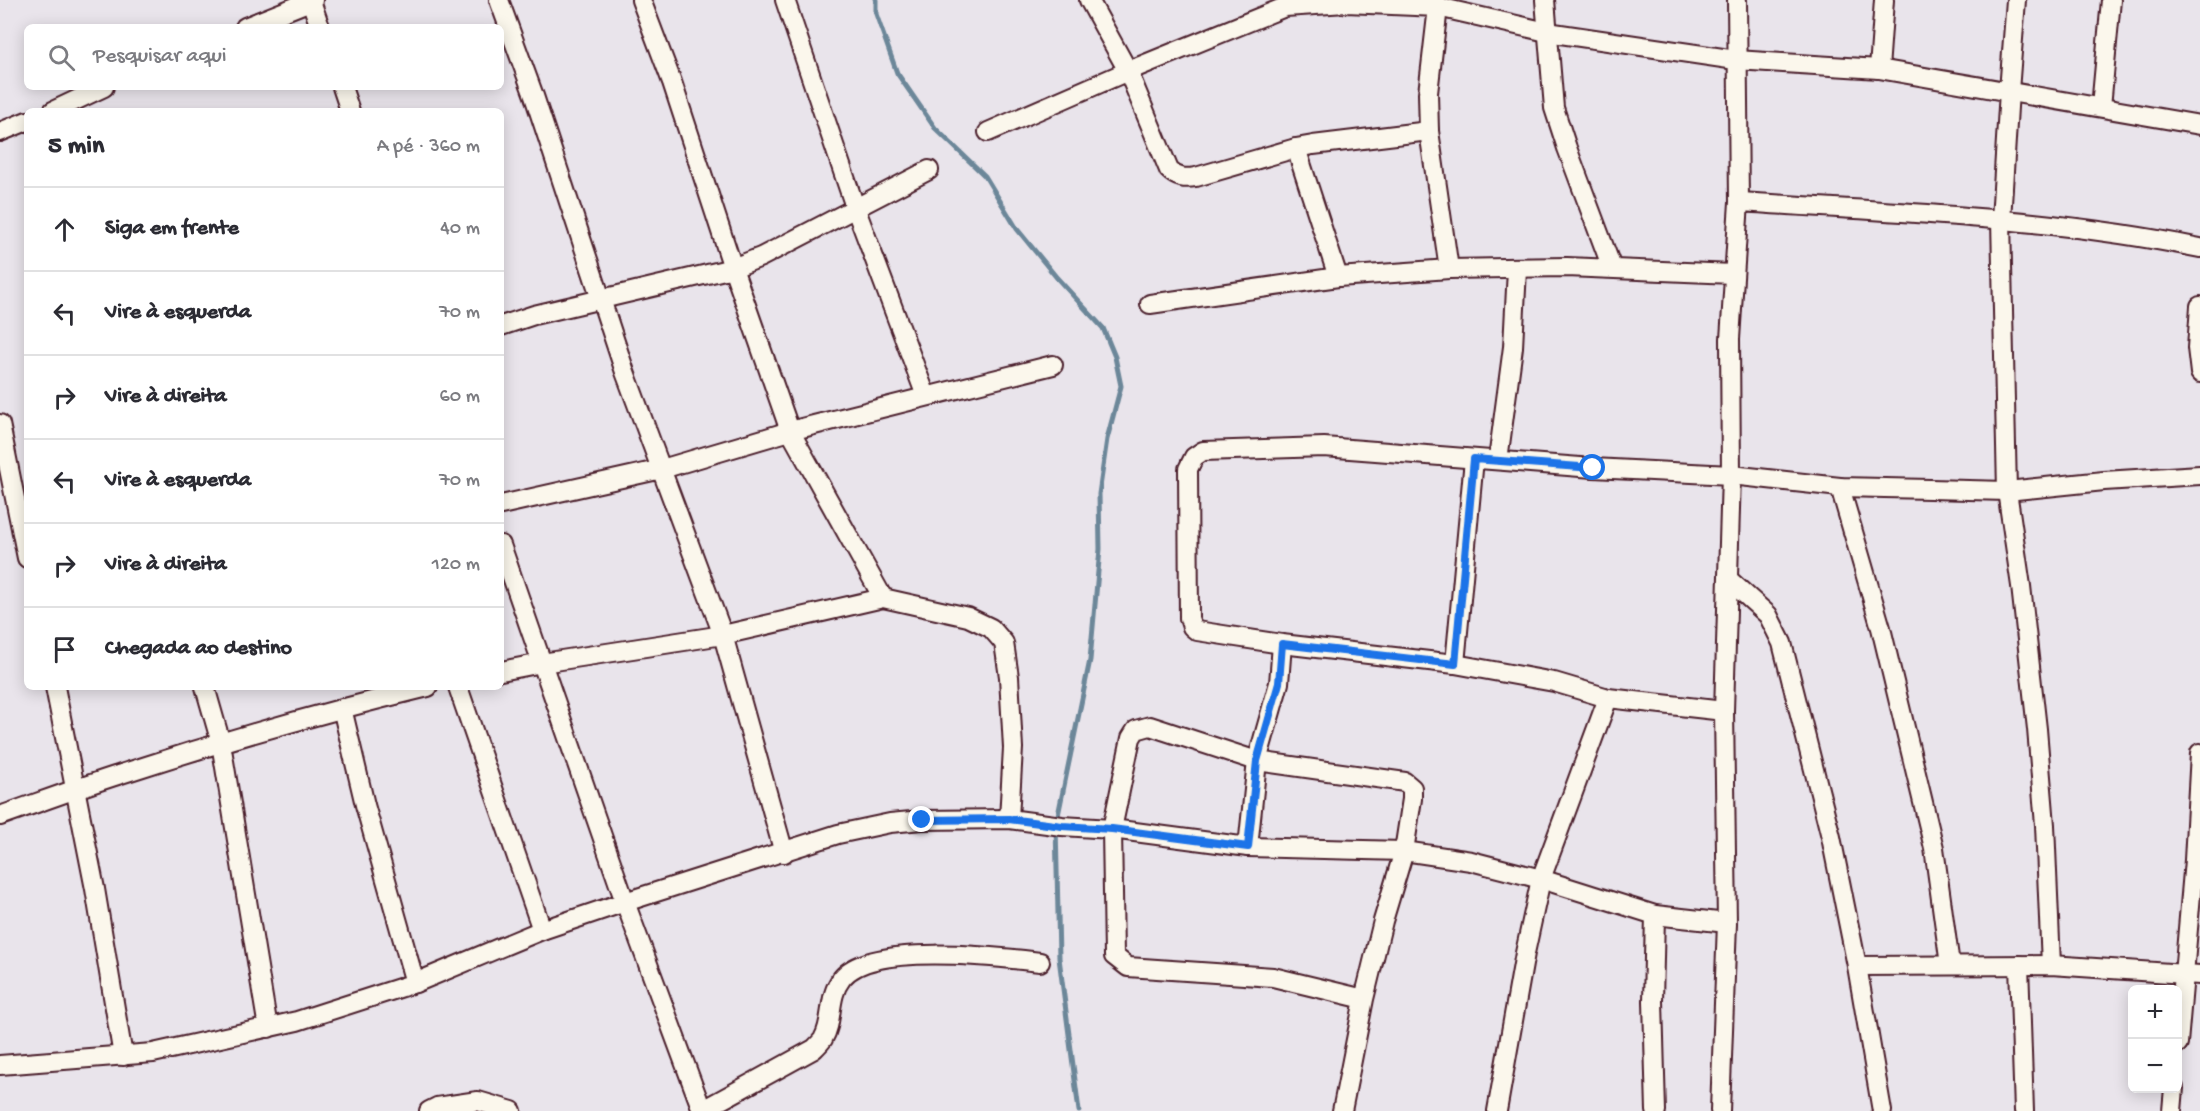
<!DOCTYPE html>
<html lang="pt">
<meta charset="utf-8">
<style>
body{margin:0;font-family:"Gochi Hand",sans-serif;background:#f2f2f3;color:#2b2b33}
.controls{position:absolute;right:18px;bottom:18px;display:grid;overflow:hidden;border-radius:9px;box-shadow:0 3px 15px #0003}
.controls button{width:54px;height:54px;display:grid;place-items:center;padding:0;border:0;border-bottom:2px solid #e1e1e2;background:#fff;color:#2b2b33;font:30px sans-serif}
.stop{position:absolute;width:18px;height:18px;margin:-14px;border:4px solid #1a73e8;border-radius:50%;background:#fff}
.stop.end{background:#1a73e8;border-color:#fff;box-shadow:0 2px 6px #0008}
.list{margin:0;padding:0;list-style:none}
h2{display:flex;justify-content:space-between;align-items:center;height:78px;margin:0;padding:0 24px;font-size:26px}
h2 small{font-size:20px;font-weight:400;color:#7c7c81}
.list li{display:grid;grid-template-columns:39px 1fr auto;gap:18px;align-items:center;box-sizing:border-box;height:84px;padding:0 24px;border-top:2px solid #e1e1e2}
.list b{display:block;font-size:22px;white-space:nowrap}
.list em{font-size:20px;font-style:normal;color:#7c7c81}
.icon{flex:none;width:33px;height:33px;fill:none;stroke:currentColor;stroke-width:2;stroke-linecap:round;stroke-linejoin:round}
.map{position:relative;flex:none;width:2200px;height:1111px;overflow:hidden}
.search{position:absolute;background:#fff;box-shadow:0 3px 15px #0003;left:24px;top:24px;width:480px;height:66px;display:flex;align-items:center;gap:15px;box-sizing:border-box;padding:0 21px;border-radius:9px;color:#7c7c81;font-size:22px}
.panel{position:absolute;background:#fff;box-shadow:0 3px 15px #0003;left:24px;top:108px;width:480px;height:582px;border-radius:9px}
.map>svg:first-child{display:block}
</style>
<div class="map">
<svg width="2200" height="1111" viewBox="0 0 2200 1111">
<rect width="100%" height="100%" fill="#e9e4eb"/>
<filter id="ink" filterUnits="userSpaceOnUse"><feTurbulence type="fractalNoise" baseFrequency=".0167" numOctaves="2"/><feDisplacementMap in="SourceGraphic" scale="12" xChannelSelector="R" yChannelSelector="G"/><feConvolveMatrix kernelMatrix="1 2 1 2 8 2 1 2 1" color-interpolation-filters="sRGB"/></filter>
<g filter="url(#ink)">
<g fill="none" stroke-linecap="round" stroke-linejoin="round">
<polyline stroke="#6c8799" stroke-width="5" points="876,0 876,14 897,73 935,128 985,176 1017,229 1057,278 1103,328 1115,357 1121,386 1107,439 1099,494 1100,549 1090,660 1056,825 1059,958 1079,1111"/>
<defs>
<g id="minor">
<polyline points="499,0 534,96 625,372 723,635 784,853"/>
<polyline points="641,0 672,82 733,268 790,431 883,598"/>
<polyline points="785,0 855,207 926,396"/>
<path d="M1089 0 1128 71 1169 170C1177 178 1185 179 1196 177L1296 148 1313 145 1429 131"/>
<polyline points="1545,0 1554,108 1567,148 1612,268"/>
<polyline points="2016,0 2009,91 2001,220 2007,491 2021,586 2037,729 2045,825 2051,965"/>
<polyline points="311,1 320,27"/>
<polyline points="1438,7 1428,93 1429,131 1449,269"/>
<polyline points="245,27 313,0"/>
<polyline points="1879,69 1884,0"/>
<polyline points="342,87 350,111"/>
<polyline points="2101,107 2111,0"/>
<polyline points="53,111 104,87"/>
<polyline points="0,132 27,121"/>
<polyline points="988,132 1128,71 1285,7 1346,3 1438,7 1547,32 1736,60 1879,69 2200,125"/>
<polyline points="1296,148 1338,277"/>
<path d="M1739 202C1893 212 2049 217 2200 248"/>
<polyline points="1150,304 1338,277 1449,269 1567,267 1733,274"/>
<polyline points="2200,306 2197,348 2200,373"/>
<polyline points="501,326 534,315 733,268 761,257 929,170"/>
<polyline points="0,424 27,558"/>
<polyline points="1498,460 1513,347 1517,269"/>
<polyline points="1840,487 1881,628 1934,848 1950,965"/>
<polyline points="501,505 662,469 790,431 1053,365"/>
<polyline points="501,545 625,902 702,1110"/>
<polyline points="1728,579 1768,615 1782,643 1831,837 1857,966 1882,1111"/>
<polyline points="1455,664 1474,459"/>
<polyline points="501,671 542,663 723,635 883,598 968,617 991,628 1004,643 1009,677 1013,748 1009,819"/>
<polyline points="55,687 95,889 123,1056"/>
<polyline points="205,687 221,743 268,1028"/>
<polyline points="458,687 542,930"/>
<polyline points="342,708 365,805 415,983"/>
<polyline points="1724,711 1608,698 1554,682 1455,664 1282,644 1197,631 1192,627 1189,618 1188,469 1194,457 1203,451 1324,447 1593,468 1731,475 1840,487 1930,489 2007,491 2104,481 2200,475"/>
<path d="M0 816C40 802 80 787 121 774 222 741 324 712 428 687"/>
<polyline points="1248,847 1257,761 1279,683 1282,644"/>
<polyline points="1655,915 1653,1001 1656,1111"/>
<polyline points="2019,965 2024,1111"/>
<polyline points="1857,966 2051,965 2200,975"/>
<polyline points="2178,1043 2194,860 2200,753"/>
<polyline points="0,1065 153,1053 297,1021 415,983 542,930 625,902 838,834 890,823 922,820 1009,819 1062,826 1112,829 1248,847 1404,851 1471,861 1541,879 1655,915 1727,923"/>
<polyline points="429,1111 437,1107 478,1101 512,1111"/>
<path d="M701 1111 814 1049C817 1046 821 1042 823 1039 834 1021 827 997 842 978 870 942 998 957 1040 962"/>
<polyline points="1342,1111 1364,999 1383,921 1404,851 1412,799 1412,788 1405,782 1257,761 1150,726 1136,730 1131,738 1112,829 1114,956 1128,967 1273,977 1364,999"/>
<polyline points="1497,1111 1525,953 1541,879 1608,698"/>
<polyline points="1720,1111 1727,923 1724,711 1731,475 1730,339 1739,202 1737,0"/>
<polyline points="2172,1111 2174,1088"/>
</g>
</defs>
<use href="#minor" stroke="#4a1f2b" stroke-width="22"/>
<use href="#minor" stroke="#fbf7ec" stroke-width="18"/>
</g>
</g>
<g fill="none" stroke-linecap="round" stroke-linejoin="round" filter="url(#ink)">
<polyline stroke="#1a73e8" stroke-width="8" points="922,820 1009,819 1062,826 1112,829 1248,847 1257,761 1279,683 1282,644 1455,664 1474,459 1593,468"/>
</g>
</svg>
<div class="controls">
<button>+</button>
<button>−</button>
</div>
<div class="stop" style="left:1593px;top:468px"></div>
<div class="stop end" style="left:922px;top:820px"></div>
<div class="search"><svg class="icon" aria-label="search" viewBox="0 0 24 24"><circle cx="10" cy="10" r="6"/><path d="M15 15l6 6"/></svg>Pesquisar aqui</div>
<section class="panel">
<h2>5 min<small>A pé · 360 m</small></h2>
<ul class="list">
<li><svg class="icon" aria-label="ahead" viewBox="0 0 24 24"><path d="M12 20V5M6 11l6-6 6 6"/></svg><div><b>Siga em frente</b></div><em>40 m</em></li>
<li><svg class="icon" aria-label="left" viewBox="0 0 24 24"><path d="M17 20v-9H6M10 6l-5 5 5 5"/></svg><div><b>Vire à esquerda</b></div><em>70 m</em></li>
<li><svg class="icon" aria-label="right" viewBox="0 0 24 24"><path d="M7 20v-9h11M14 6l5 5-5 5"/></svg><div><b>Vire à direita</b></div><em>60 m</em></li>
<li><svg class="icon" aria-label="left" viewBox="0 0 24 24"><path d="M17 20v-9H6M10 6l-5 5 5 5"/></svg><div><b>Vire à esquerda</b></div><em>70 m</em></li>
<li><svg class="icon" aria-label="right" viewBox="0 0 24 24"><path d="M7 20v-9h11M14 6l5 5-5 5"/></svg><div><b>Vire à direita</b></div><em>120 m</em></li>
<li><svg class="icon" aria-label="arrive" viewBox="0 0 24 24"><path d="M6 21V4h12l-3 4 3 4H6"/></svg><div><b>Chegada ao destino</b></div></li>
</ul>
</section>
</div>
